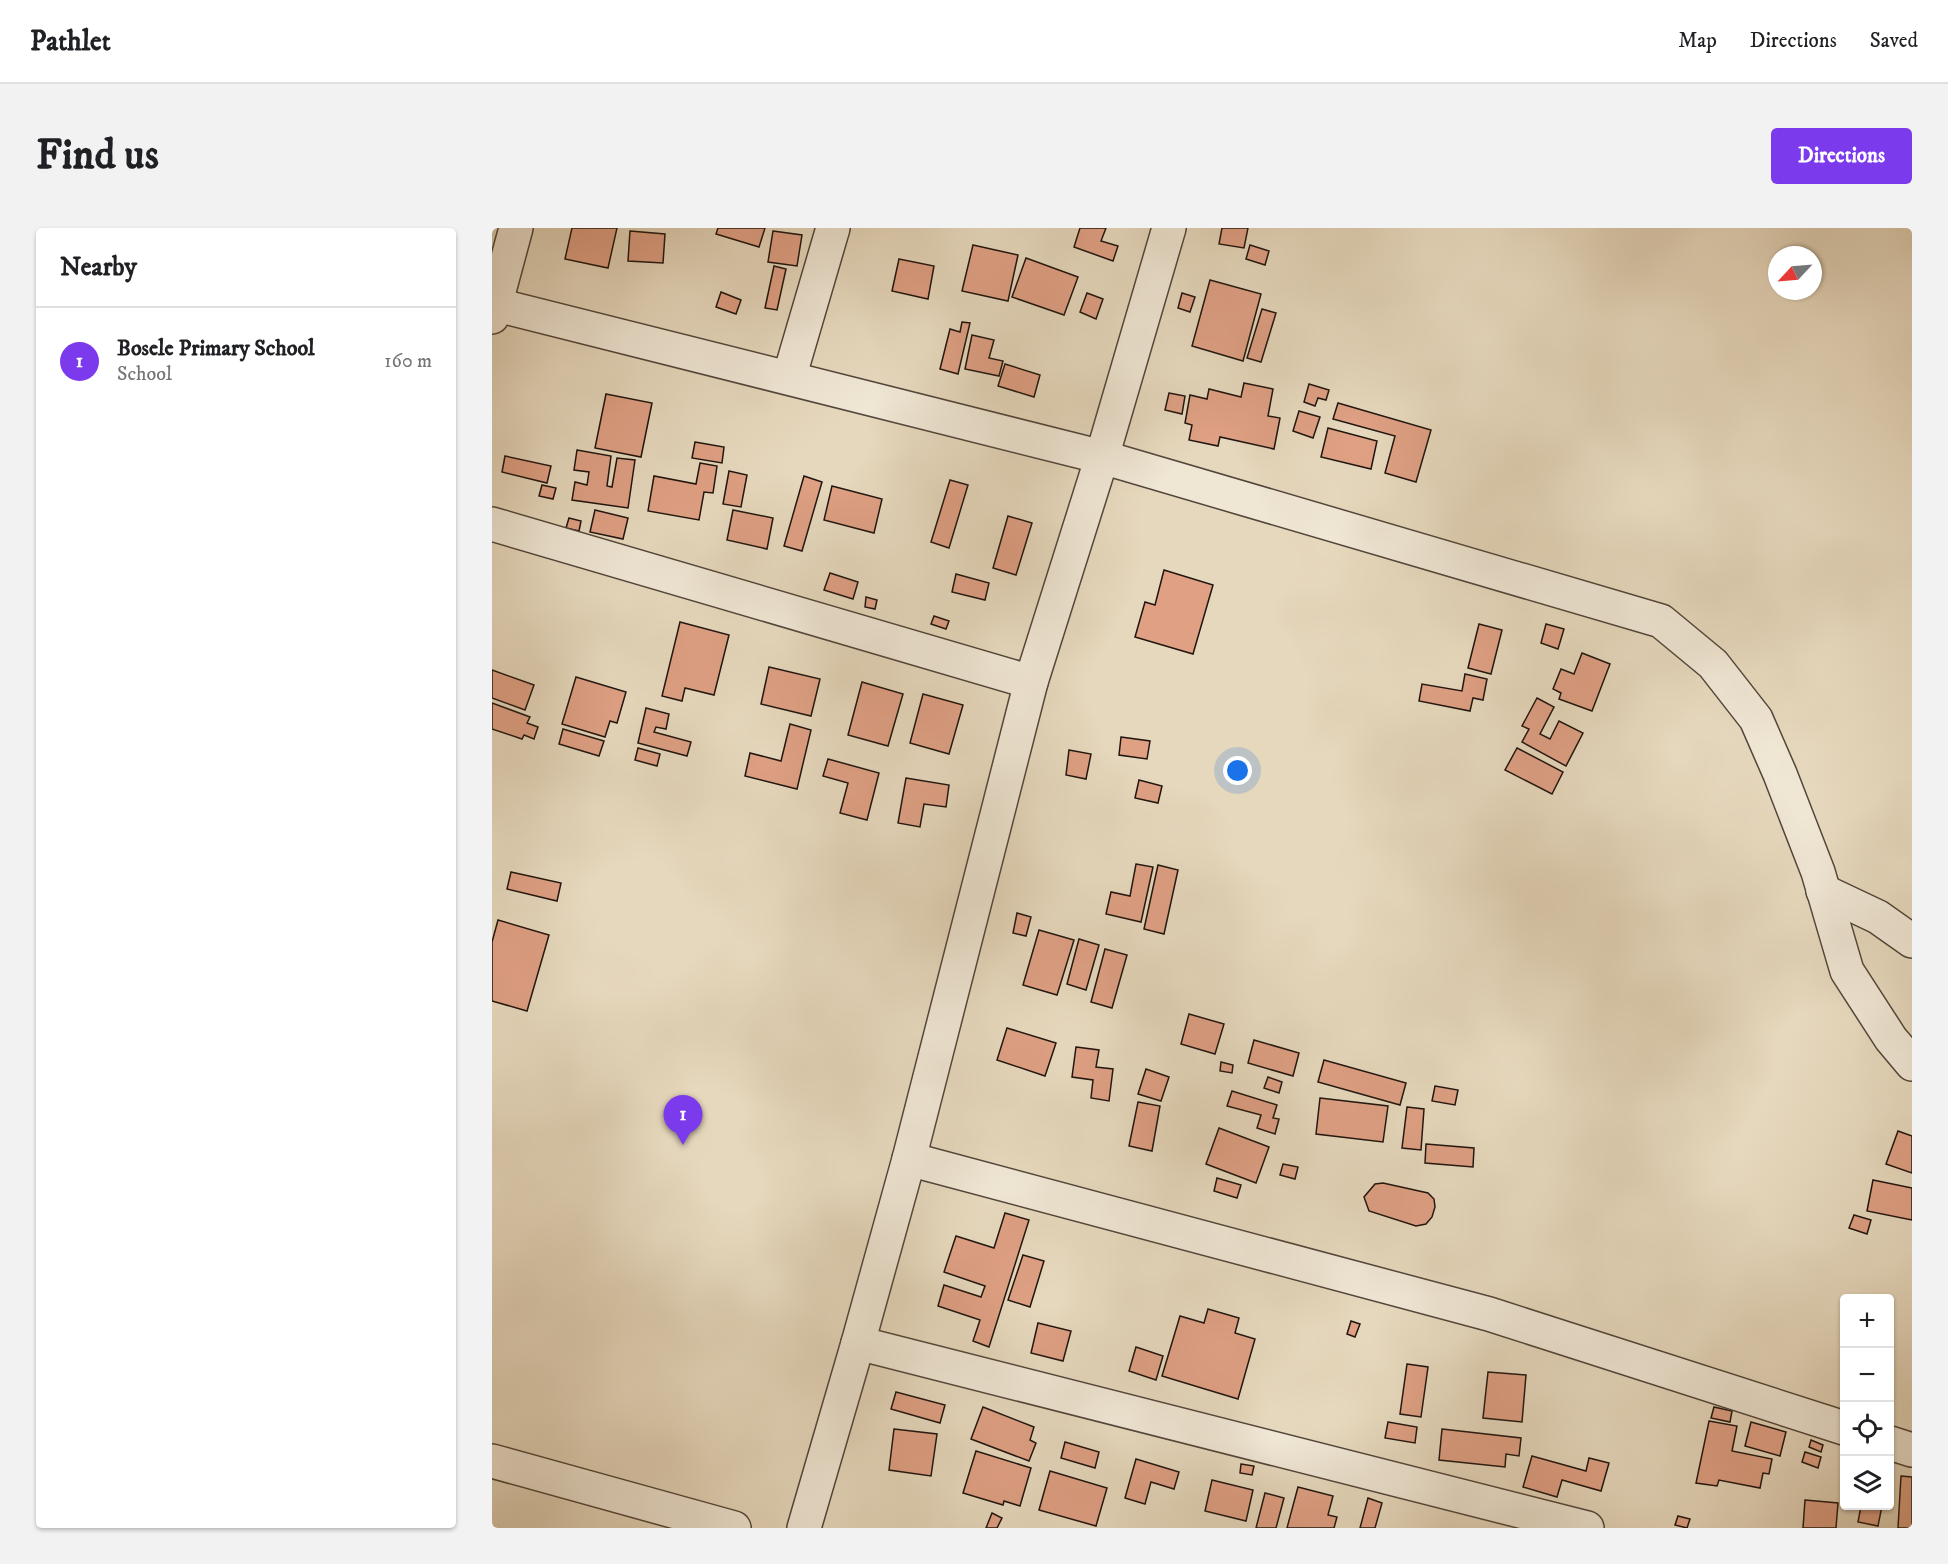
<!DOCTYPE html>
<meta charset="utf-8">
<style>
body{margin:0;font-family:"IM FELL DW Pica",serif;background:#f2f2f2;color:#202124}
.controls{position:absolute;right:18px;bottom:18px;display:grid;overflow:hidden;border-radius:6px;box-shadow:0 2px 4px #0004}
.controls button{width:54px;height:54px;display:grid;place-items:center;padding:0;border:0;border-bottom:2px solid #e0e0e0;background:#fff;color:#202124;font:30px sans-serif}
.compass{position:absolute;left:1276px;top:18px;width:54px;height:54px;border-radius:50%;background:#fff;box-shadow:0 2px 4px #0004;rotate:244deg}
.you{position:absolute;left:746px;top:543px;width:21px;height:21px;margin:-15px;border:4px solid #fff;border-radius:50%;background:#1a73e8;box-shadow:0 0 0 9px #1a73e833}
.badge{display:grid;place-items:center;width:39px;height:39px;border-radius:50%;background:#7c3aed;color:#fff;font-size:20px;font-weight:700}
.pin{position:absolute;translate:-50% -50px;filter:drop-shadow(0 2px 3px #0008)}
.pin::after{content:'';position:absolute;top:32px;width:21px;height:18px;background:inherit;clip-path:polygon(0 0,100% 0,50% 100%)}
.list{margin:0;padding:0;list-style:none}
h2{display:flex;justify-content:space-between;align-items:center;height:78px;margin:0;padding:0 24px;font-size:26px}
h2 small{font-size:20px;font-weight:400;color:#757577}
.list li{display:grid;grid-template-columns:39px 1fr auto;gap:18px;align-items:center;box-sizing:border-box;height:108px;padding:0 24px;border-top:2px solid #e0e0e0}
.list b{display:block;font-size:22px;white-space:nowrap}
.list p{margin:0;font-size:20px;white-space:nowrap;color:#757577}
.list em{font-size:20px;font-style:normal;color:#757577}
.icon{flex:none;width:33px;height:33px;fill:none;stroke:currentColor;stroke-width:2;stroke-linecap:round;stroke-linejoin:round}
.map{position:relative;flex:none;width:1420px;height:1300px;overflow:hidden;border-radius:6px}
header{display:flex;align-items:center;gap:36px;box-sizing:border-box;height:84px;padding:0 30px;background:#fff;border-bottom:2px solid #e0e0e0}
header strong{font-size:28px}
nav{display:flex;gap:33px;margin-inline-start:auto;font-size:21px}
.intro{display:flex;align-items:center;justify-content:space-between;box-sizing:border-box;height:144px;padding:0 36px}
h1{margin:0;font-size:42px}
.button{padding:15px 27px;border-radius:6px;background:#7c3aed;color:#fff;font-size:21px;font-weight:700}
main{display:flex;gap:36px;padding:0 36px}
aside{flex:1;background:#fff;border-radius:6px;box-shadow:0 2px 4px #0004}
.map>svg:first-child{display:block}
</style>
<header>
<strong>Pathlet</strong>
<nav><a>Map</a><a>Directions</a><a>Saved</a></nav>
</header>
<div class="intro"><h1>Find us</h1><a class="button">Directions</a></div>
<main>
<aside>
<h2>Nearby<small></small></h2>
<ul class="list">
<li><span class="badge">1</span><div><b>Bosele Primary School</b><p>School</p></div><em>160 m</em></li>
</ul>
</aside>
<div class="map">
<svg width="1420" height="1300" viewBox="0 0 1420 1300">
<rect width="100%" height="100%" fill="#e6d8bd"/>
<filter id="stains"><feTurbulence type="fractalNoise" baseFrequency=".00333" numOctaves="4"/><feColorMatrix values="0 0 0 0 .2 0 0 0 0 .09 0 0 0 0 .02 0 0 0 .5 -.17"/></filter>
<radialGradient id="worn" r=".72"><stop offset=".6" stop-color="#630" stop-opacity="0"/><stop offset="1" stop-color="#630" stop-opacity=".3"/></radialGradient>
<g fill="#dfa084" stroke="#20150f" stroke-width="1.5">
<polygon points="80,0 125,0 116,40 73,31"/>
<polygon points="226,0 273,0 267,19 224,6"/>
<polygon points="588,0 614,0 609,13 626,18 621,33 582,19"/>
<polygon points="730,0 756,0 752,20 727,16"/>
<polygon points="138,3 173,6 171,35 136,33"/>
<polygon points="281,3 310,7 305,38 276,34"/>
<polygon points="481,17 526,27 516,73 470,63"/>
<polygon points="758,17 777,23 773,37 754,31"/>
<polygon points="534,30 586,49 572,87 520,69"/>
<polygon points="407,31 442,38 436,71 400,63"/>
<polygon points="282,38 294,41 285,82 273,80"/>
<polygon points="718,52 769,66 751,133 700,118"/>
<polygon points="229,64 249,72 244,86 224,79"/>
<polygon points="595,65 611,71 604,91 588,84"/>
<polygon points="690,65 703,69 698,84 686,80"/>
<polygon points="770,81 784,85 769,134 755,130"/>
<polygon points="470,94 478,95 466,146 448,141 458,101 468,104"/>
<polygon points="480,107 502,112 497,130 511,133 507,148 473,141"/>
<polygon points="513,136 548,147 542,169 506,158"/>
<polygon points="752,155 781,161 776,188 788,190 782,221 728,209 726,218 697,212 700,197 693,195 698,167 715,171 717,161 749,169"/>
<polygon points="817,156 837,162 834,172 826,170 823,178 812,174"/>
<polygon points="677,165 693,168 690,186 673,182"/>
<polygon points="114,166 160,175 149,229 103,220"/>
<polygon points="846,175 939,202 924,254 893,245 903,208 841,191"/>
<polygon points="807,183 828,189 821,210 801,203"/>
<polygon points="836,200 885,213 879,241 829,229"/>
<polygon points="203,214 232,219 230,235 200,230"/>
<polygon points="85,222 119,228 115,258 120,259 125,230 143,232 136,280 80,272 83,254 95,257 97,244 82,242"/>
<polygon points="13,228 59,238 55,255 10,244"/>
<polygon points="208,235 225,238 221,265 212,264 207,292 156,283 162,248 204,256"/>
<polygon points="237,243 255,247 249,279 231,276"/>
<polygon points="312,248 330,254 310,323 292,318"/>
<polygon points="458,252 476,257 457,320 439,314"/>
<polygon points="50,257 64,260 61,271 47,268"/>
<polygon points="340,258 390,271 382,305 332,292"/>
<polygon points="103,282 136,290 131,311 98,304"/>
<polygon points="241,282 281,290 275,321 235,312"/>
<polygon points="516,288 540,295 524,347 501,340"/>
<polygon points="77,290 89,293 87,303 74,300"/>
<polygon points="672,342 721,357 701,426 643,409 653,374 663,377"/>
<polygon points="338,345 366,354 361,371 332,362"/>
<polygon points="464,346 497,355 493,372 460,364"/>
<polygon points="374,369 385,372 383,381 373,379"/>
<polygon points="442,388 457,393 454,401 439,396"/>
<polygon points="188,394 237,407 222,467 193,460 190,473 170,468"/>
<polygon points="987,396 1010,402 999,446 976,440"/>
<polygon points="1054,396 1072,401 1066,421 1049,415"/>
<polygon points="1090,425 1118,436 1100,483 1067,471 1069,465 1061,461 1069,441 1082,446"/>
<polygon points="277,439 328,451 319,488 269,476"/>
<polygon points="0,442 42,457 33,482 0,470"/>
<polygon points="973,446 995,451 991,472 981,470 978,483 927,473 930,456 970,463"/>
<polygon points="84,449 134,464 125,495 118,493 113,509 70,496"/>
<polygon points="370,454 411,466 396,518 356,507"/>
<polygon points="431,466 471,477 457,526 418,515"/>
<polygon points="1045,470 1062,479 1048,506 1058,511 1067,493 1091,505 1074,538 1030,514 1037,501 1030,498"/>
<polygon points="0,475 38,489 35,495 46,499 42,511 32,507 30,511 0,501"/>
<polygon points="154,480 177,486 174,501 164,499 162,504 199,514 195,528 146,515"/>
<polygon points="298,496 319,502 305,561 253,548 258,525 289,533"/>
<polygon points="71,501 112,513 107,528 67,516"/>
<polygon points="629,509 658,513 655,531 627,527"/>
<polygon points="146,520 168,526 165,538 143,532"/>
<polygon points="1025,520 1071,544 1060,566 1013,542"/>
<polygon points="577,522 599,526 594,551 574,547"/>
<polygon points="336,531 387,545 375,592 348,585 356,555 331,548"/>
<polygon points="414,550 457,557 454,579 432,576 428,599 406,595"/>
<polygon points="647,552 670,558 666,575 643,570"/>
<polygon points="644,636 661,639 649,694 614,686 619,664 638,668"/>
<polygon points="666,637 686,642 672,706 652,701"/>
<polygon points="19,644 69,655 65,673 15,661"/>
<polygon points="525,685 539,689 534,708 521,705"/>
<polygon points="6,692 57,707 35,783 0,773 0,714"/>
<polygon points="547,702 582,712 565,767 531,757"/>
<polygon points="587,711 607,717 594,762 575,756"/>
<polygon points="613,721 635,727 620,780 599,774"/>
<polygon points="697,786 732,796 723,826 689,816"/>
<polygon points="515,800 564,815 553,848 505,832"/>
<polygon points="762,812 807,825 801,848 756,835"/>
<polygon points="584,819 607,822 604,839 621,841 617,873 599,870 601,852 580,849"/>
<polygon points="832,832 914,855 908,877 826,854"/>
<polygon points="729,834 741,837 740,845 728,843"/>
<polygon points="654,841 677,849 669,873 646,866"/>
<polygon points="776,849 790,854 787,865 772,860"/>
<polygon points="943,858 966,862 963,877 940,873"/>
<polygon points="740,863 785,877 781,890 787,891 783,906 765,900 769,887 735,878"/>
<polygon points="828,870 896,878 891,914 824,906"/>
<polygon points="646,874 668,878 660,923 637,918"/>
<polygon points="915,879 932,881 929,922 910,920"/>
<polygon points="727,900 777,919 764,955 714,936"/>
<polygon points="1406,903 1420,908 1420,945 1394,936"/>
<polygon points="934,916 982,920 981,939 933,935"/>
<polygon points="791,936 806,939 803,951 788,947"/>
<polygon points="725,950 749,957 745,970 722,963"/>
<polygon points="1381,952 1420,960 1420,992 1375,983"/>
<polygon points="891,955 936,965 942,971 943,979 940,989 934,996 924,998 877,983 872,969 883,956"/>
<polygon points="513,985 537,992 497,1119 481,1113 488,1092 446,1078 452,1057 489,1069 493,1058 452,1044 464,1008 502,1020"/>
<polygon points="1362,987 1379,992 1375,1006 1357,1000"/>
<polygon points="531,1027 552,1033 538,1079 516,1072"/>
<polygon points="716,1081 747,1090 743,1105 763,1111 746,1171 670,1148 688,1088 712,1095"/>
<polygon points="859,1093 868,1096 863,1109 855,1106"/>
<polygon points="546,1095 579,1103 571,1133 539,1125"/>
<polygon points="644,1119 671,1128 664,1152 637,1143"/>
<polygon points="915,1136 936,1139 929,1189 908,1186"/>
<polygon points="996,1144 1034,1147 1030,1194 991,1190"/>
<polygon points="404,1164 453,1177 448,1195 399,1181"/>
<polygon points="491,1179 542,1199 538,1212 544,1215 537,1233 479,1211"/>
<polygon points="1222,1179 1240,1183 1238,1194 1219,1190"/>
<polygon points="1217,1193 1245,1198 1240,1223 1280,1231 1277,1246 1271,1245 1268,1260 1227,1252 1225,1258 1204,1255"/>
<polygon points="896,1194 925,1199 923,1215 893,1210"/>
<polygon points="1259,1194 1294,1204 1288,1228 1253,1218"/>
<polygon points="402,1201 445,1206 439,1248 397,1242"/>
<polygon points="950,1201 1029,1210 1027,1228 1014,1226 1013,1239 947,1232"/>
<polygon points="1319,1212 1331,1217 1329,1224 1317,1219"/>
<polygon points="573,1214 607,1224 603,1240 569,1230"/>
<polygon points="484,1223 539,1240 528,1278 512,1273 511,1277 471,1265"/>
<polygon points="1313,1224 1329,1229 1326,1240 1310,1234"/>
<polygon points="1040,1228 1094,1243 1097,1230 1117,1235 1109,1263 1070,1252 1065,1269 1031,1259"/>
<polygon points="644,1231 687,1244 682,1261 659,1254 653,1276 633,1270"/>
<polygon points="749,1236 762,1238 760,1247 748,1245"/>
<polygon points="558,1243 615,1260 604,1298 547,1282"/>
<polygon points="1409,1248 1420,1249 1420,1300 1406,1300"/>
<polygon points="720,1252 761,1262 754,1293 713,1283"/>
<polygon points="806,1259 841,1268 836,1287 845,1289 842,1300 795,1300"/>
<polygon points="773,1265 792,1270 784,1300 764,1300"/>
<polygon points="876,1270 890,1275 883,1300 868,1300"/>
<polygon points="1313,1272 1346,1275 1344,1300 1311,1300"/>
<polygon points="1369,1278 1390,1278 1386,1298 1366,1294"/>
<polygon points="500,1285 510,1290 505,1300 494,1300"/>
<polygon points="1186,1288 1198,1291 1195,1300 1183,1297"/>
</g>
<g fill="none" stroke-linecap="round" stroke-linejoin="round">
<defs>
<g id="minor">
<polyline points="5,77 610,229 1169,393 1221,436 1264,491 1288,546 1326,644 1355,743 1399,811 1420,836"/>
<polyline points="0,89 24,0"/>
<polyline points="297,150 341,0"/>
<polyline points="0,296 539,454"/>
<polyline points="1331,663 1386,689 1420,713"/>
<polyline points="417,931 997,1086 1352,1200"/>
<polyline points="366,1115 1095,1300"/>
<polyline points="1398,1215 1420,1222"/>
<polyline points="0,1233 242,1300"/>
<polyline points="312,1300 366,1115 417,931 539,454 610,229 677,0"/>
</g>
</defs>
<use href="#minor" stroke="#52463a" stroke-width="36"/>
<use href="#minor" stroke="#efe6d4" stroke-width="33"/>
</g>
<rect width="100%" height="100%" filter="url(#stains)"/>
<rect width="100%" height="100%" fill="url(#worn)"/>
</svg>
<div class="controls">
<button>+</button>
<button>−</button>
<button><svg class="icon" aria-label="locate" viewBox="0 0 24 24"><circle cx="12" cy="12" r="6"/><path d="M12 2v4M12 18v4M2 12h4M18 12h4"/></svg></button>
<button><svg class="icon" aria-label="layers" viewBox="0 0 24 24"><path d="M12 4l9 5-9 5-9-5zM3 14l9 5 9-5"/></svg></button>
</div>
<svg class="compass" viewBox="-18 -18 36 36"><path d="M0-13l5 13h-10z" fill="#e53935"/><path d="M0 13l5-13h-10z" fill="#757577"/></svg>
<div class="you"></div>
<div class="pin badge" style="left:191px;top:917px">1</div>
</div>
</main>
